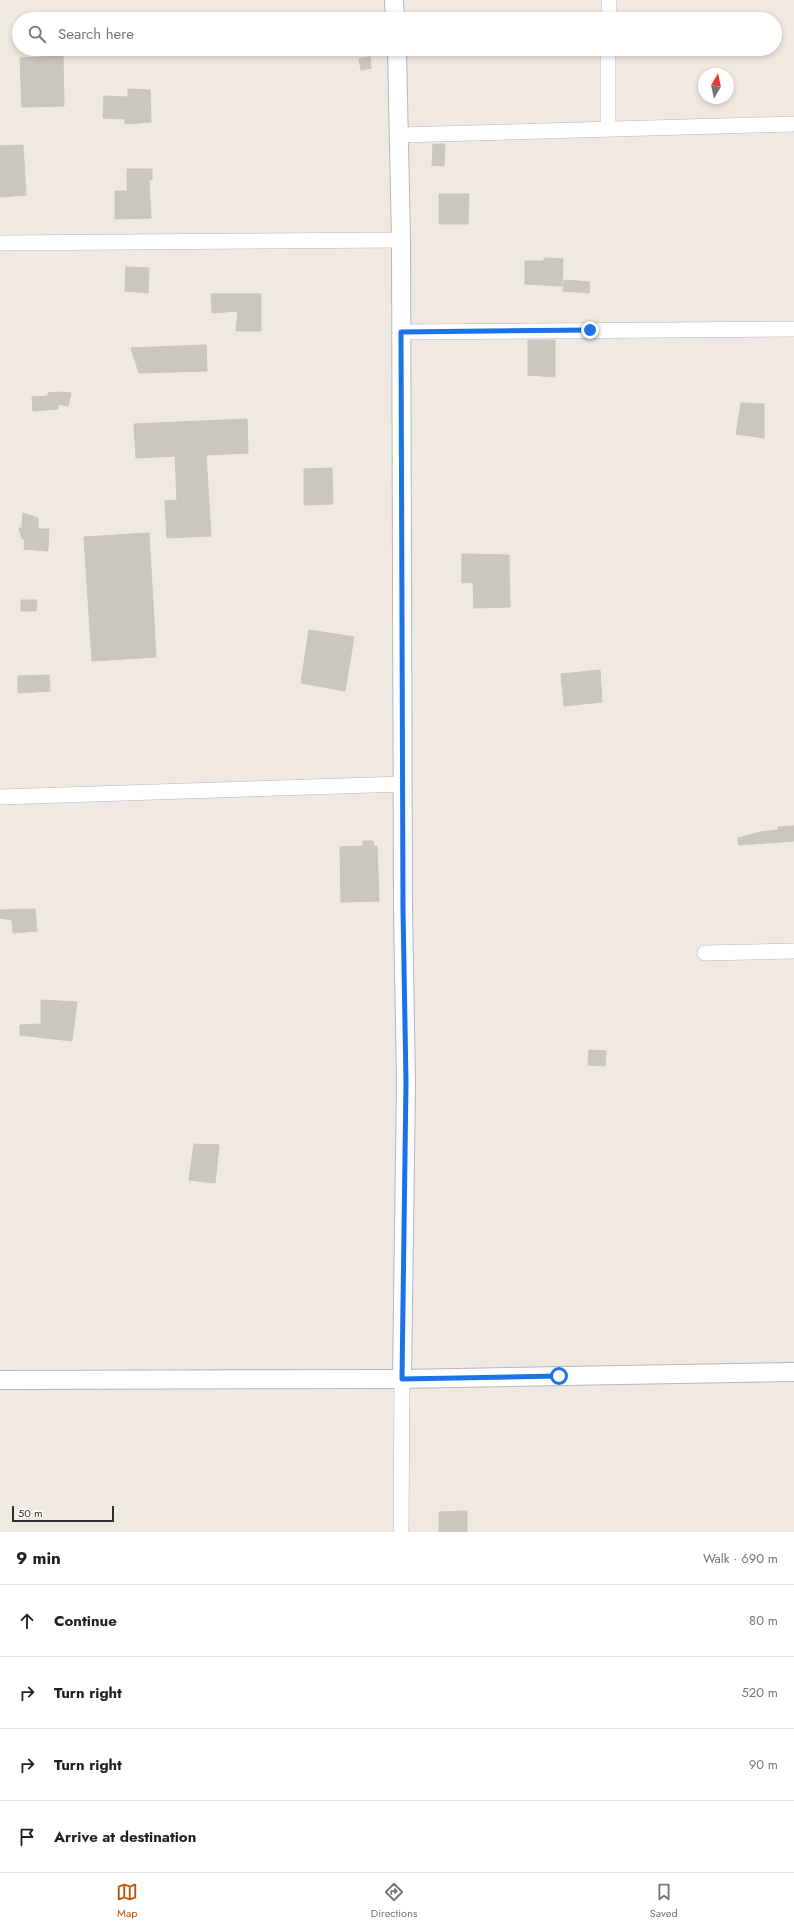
<!DOCTYPE html>
<meta charset="utf-8">
<style>
body{margin:0;font-family:Jost,sans-serif;background:#f6f6f6;color:#202124}
.compass{position:absolute;left:698px;top:68px;width:36px;height:36px;border-radius:50%;background:#fff;box-shadow:0 2px 6px #0003;rotate:9deg}
.scale{position:absolute;left:12px;bottom:10px;width:102px;box-sizing:border-box;padding-left:4px;border:2px solid #2e2e2e;border-top:0;font-size:11px;line-height:14px;white-space:nowrap;color:#2e2e2e;-webkit-text-stroke:3px #fff;paint-order:stroke}
.stop{position:absolute;width:12px;height:12px;margin:-9px;border:3px solid #1a73e8;border-radius:50%;background:#fff}
.stop.end{background:#1a73e8;border-color:#fff;box-shadow:0 1px 4px #0008}
.list{margin:0;padding:0;list-style:none}
h2{display:flex;justify-content:space-between;align-items:center;height:52px;margin:0;padding:0 16px;font-size:17px}
h2 small{font-size:13px;font-weight:400;color:#757577}
.list li{display:grid;grid-template-columns:26px 1fr auto;gap:12px;align-items:center;box-sizing:border-box;height:72px;padding:0 16px;border-top:1px solid #e0e0e0}
.list b{display:block;font-size:15px;white-space:nowrap}
.list em{font-size:13px;font-style:normal;color:#757577}
.icon{flex:none;width:22px;height:22px;fill:none;stroke:currentColor;stroke-width:2;stroke-linecap:round;stroke-linejoin:round}
.map{position:relative;flex:none;width:794px;height:1532px;overflow:hidden}
.search{position:absolute;background:#fff;box-shadow:0 2px 6px #0003;left:12px;right:12px;top:12px;height:44px;display:flex;align-items:center;gap:10px;box-sizing:border-box;padding:0 14px;border-radius:22px;color:#757577;font-size:15px}
.sheet{height:340px;background:#fff}
nav{display:flex;justify-content:space-around;align-items:center;box-sizing:border-box;height:56px;border-top:1px solid #e0e0e0;background:#fff;font-size:11px;color:#757577}
nav a{display:grid;justify-items:center;gap:2px}
nav .on{color:#b45309}
.map>svg:first-child{display:block}
</style>
<div class="map">
<svg width="794" height="1532" viewBox="0 0 794 1532">
<rect width="100%" height="100%" fill="#efe9e1"/>
<g fill="#cbc7bf" stroke="#cbc5ba">
<polygon points="63,56 64,106 22,107 20,58"/>
<polygon points="370,57 371,68 361,70 359,59"/>
<polygon points="128,89 150,90 151,122 125,124 125,119 103,118 104,96 128,97"/>
<polygon points="433,144 445,144 444,166 432,165"/>
<polygon points="23,145 26,195 0,197 0,146"/>
<polygon points="127,169 152,169 152,180 149,180 151,218 115,219 115,191 127,191"/>
<polygon points="439,194 469,194 468,224 439,224"/>
<polygon points="544,258 563,259 562,286 525,284 525,261 544,261"/>
<polygon points="126,267 149,268 148,293 125,291"/>
<polygon points="564,280 590,282 589,293 563,291"/>
<polygon points="211,294 261,294 261,331 236,331 238,311 212,313"/>
<polygon points="528,340 555,340 555,377 528,375"/>
<polygon points="206,345 207,371 139,373 131,348"/>
<polygon points="63,392 71,393 68,406 58,404 58,409 33,411 32,397 48,396 48,393"/>
<polygon points="741,403 764,404 764,438 736,434"/>
<polygon points="247,419 248,453 206,455 211,536 167,538 165,501 177,500 175,456 136,458 134,424"/>
<polygon points="332,468 333,504 304,505 304,469"/>
<polygon points="23,513 38,518 38,529 49,529 48,551 24,549 25,539 22,539 19,528 22,528"/>
<polygon points="149,533 156,657 92,661 84,537"/>
<polygon points="462,554 509,555 510,607 474,608 473,582 462,583"/>
<polygon points="21,600 37,600 36,611 21,611"/>
<polygon points="309,630 354,637 345,691 301,683"/>
<polygon points="600,670 602,702 564,706 561,674"/>
<polygon points="49,675 50,691 18,693 18,676"/>
<polygon points="794,826 794,841 739,845 738,838 760,832 778,830 778,827"/>
<polygon points="363,841 373,841 374,847 377,846 379,901 341,902 340,847 363,846"/>
<polygon points="35,909 37,931 13,933 12,920 0,918 0,910"/>
<polygon points="41,1000 77,1002 72,1041 20,1035 20,1025 41,1024"/>
<polygon points="589,1050 606,1051 605,1066 588,1065"/>
<polygon points="194,1144 219,1145 215,1183 189,1180"/>
<polygon points="467,1511 467,1532 439,1532 439,1512"/>
</g>
<g fill="none" stroke-linecap="round" stroke-linejoin="round">
<defs>
<g id="minor">
<polyline points="609,19 609,0"/>
<polyline points="608,129 608,49"/>
<polyline points="399,135 794,124"/>
<polyline points="0,243 401,240"/>
<polyline points="401,332 794,329"/>
<polyline points="0,797 403,784"/>
<polyline points="705,953 794,951"/>
<polyline points="401,1532 402,1379"/>
</g>
<g id="tertiary">
<polyline points="394,0 395,19"/>
<polyline points="397,49 401,240 403,909 406,1082 402,1379"/>
<polyline points="0,1380 402,1379 794,1372"/>
</g>
</defs>
<use href="#minor" stroke="#b4b7c1" stroke-width="16"/>
<use href="#tertiary" stroke="#b4b7c1" stroke-width="20"/>
<use href="#minor" stroke="#fff" stroke-width="15"/>
<use href="#tertiary" stroke="#fff" stroke-width="18"/>
</g>
<g fill="none" stroke-linecap="round" stroke-linejoin="round">
<polyline stroke="#1a73e8" stroke-width="5" points="559,1376 402,1379 406,1082 403,909 401,332 590,330"/>
</g>
</svg>
<svg class="compass" viewBox="-18 -18 36 36"><path d="M0-13l5 13h-10z" fill="#e53935"/><path d="M0 13l5-13h-10z" fill="#757577"/></svg>
<div class="scale">50 m</div>
<div class="stop" style="left:559px;top:1376px"></div>
<div class="stop end" style="left:590px;top:330px"></div>
<div class="search"><svg class="icon" aria-label="search" viewBox="0 0 24 24"><circle cx="10" cy="10" r="6"/><path d="M15 15l6 6"/></svg>Search here</div>
</div>
<section class="sheet">
<h2>9 min<small>Walk · 690 m</small></h2>
<ul class="list">
<li><svg class="icon" aria-label="ahead" viewBox="0 0 24 24"><path d="M12 20V5M6 11l6-6 6 6"/></svg><div><b>Continue</b></div><em>80 m</em></li>
<li><svg class="icon" aria-label="right" viewBox="0 0 24 24"><path d="M7 20v-9h11M14 6l5 5-5 5"/></svg><div><b>Turn right</b></div><em>520 m</em></li>
<li><svg class="icon" aria-label="right" viewBox="0 0 24 24"><path d="M7 20v-9h11M14 6l5 5-5 5"/></svg><div><b>Turn right</b></div><em>90 m</em></li>
<li><svg class="icon" aria-label="arrive" viewBox="0 0 24 24"><path d="M6 21V4h12l-3 4 3 4H6"/></svg><div><b>Arrive at destination</b></div></li>
</ul>
</section>
<nav>
<a class="on"><svg class="icon" aria-label="map" viewBox="0 0 24 24"><path d="M3 6l6-2 6 2 6-2v14l-6 2-6-2-6 2zM9 4v14M15 6v14"/></svg>Map</a>
<a><svg class="icon" aria-label="directions" viewBox="0 0 24 24"><path d="M12 3l9 9-9 9-9-9zM9 14v-3h6M13 9l2 2-2 2"/></svg>Directions</a>
<a><svg class="icon" aria-label="saved" viewBox="0 0 24 24"><path d="M7 4h10v16l-5-4-5 4z"/></svg>Saved</a>
</nav>
